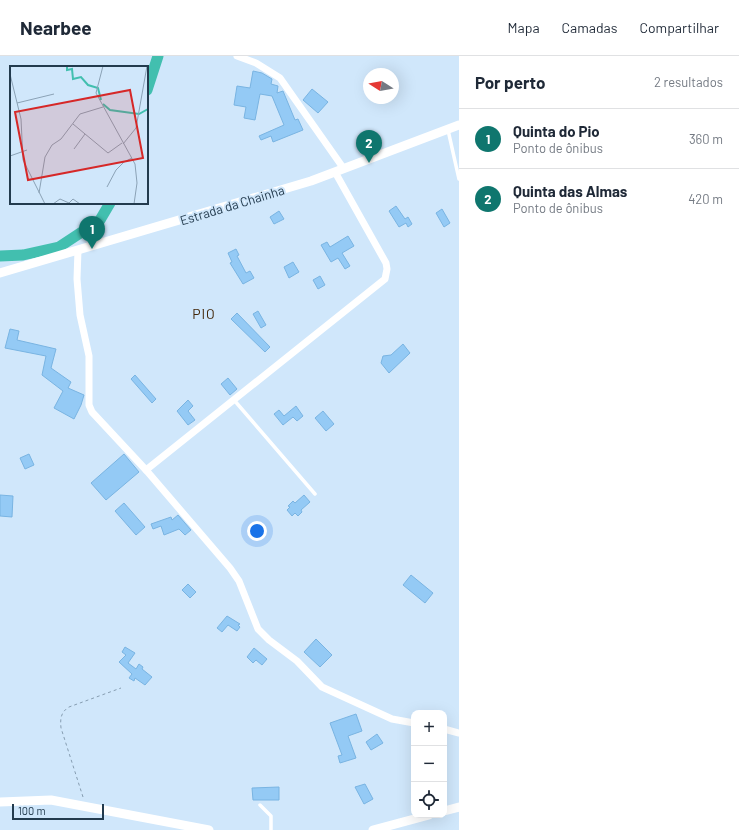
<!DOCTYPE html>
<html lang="pt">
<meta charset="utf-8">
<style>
body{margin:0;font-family:Barlow,sans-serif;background:#f6f6f7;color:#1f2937}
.controls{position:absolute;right:12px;bottom:12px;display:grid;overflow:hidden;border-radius:8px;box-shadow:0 4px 16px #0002}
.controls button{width:36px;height:36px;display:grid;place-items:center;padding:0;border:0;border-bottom:1px solid #e0e1e3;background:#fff;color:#1f2937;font:20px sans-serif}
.compass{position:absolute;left:363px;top:12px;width:36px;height:36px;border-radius:50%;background:#fff;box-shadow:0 4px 16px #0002;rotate:281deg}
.scale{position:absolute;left:12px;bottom:10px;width:92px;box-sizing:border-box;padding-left:4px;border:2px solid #233b4e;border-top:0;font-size:11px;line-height:14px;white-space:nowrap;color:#233b4e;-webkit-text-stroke:3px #d0e7fb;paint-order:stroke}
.you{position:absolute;left:257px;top:475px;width:14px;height:14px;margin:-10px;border:3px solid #fff;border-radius:50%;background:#1a73e8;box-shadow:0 0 0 6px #1a73e833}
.badge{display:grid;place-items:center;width:26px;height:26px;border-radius:50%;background:#0f766e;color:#fff;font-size:13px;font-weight:700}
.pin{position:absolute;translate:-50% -33px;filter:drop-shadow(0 1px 2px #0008)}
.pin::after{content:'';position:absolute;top:21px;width:14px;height:12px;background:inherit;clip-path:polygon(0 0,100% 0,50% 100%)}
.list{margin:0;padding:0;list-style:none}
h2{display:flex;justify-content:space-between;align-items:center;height:52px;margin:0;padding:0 16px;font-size:17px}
h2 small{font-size:13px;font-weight:400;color:#747a83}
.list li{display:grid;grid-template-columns:26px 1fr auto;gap:12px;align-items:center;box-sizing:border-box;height:60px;padding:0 16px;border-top:1px solid #e0e1e3}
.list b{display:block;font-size:15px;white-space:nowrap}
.list p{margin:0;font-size:13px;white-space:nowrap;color:#747a83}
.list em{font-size:13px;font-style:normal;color:#747a83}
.icon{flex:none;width:22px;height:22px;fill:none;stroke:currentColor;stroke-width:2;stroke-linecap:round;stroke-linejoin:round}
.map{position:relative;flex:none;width:459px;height:774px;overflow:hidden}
header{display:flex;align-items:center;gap:24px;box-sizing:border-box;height:56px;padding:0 20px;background:#fff;border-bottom:1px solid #e0e1e3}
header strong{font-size:19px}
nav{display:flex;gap:22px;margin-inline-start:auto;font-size:14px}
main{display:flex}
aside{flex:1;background:#fff}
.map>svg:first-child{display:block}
</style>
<header>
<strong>Nearbee</strong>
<nav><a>Mapa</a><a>Camadas</a><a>Compartilhar</a></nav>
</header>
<main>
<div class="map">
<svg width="459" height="774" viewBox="0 0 459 774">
<rect width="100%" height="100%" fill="#d0e7fb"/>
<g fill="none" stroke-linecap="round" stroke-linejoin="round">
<g stroke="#42bfaf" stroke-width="11">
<polyline points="147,34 158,0"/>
<polyline points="0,200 23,199 59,191 100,164 110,147"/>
</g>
</g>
<g fill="#94caf5" stroke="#79b4e2">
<polygon points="253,15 262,17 272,23 271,28 278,30 277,37 283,35 295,64 298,63 303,74 273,86 271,80 261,84 259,80 284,69 272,40 260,38 255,64 244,62 246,51 234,49 237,30 250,32"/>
<polygon points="312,33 328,46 318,57 303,44"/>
<polygon points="396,150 405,163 408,161 412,168 408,171 406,167 399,171 389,155"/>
<polygon points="442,153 450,167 444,171 436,157"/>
<polygon points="279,155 284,163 274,168 270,161"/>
<polygon points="348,180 354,190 342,197 350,210 345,213 338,202 331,206 321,189 327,186 330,191"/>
<polygon points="236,193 239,199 237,200 246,217 250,215 254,222 243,228 230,207 232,206 228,197"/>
<polygon points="293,206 299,216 289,222 284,211"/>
<polygon points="320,220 325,229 318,233 313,224"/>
<polygon points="258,255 266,269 261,272 253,258"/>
<polygon points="237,257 270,291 265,296 231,263"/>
<polygon points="10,273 19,275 17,284 56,293 51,312 71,326 68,332 84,339 81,349 74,363 54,352 63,335 42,319 46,300 5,292"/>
<polygon points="403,288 410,297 389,317 381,307 383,300 391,299"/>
<polygon points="135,319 156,343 152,347 131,323"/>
<polygon points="228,322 237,333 230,339 221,328"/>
<polygon points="188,344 193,350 188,355 195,364 188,369 177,355"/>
<polygon points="296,350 303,360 297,365 293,361 283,369 274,358 279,354 284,360"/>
<polygon points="323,355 334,368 326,375 315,362"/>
<polygon points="29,398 34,409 25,413 20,402"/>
<polygon points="124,398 139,416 106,444 91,427"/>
<polygon points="0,439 13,440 12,461 0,460"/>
<polygon points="304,439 310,446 301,454 302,456 298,460 295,457 292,460 287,454 290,451 288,450 293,445 295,447"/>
<polygon points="124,447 145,471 136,479 115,455"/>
<polygon points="178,459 191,474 185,479 179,473 164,479 161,470 153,473 151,468 171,461 172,464"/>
<polygon points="411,519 433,537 425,547 403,529"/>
<polygon points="188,528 196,536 190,542 182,534"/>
<polygon points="227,560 240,568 238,569 240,571 237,575 228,569 222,576 217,572"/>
<polygon points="316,583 332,599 320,611 304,596"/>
<polygon points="125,591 135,597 128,607 136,613 139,608 143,611 142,613 152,621 145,629 135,622 134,625 129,622 132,618 119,606 126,599 122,596"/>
<polygon points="254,592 267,603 262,609 256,604 253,607 247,601"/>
<polygon points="356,658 362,675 348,680 356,702 340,707 338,700 342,699 330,667"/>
<polygon points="377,678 383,687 371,694 366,686"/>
<polygon points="365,728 373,743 364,748 355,731"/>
<polygon points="279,731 279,744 253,744 252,732"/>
</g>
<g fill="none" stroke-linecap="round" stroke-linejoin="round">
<path stroke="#869db1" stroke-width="1" stroke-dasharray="3 3" stroke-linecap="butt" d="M83 741 61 672C60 662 61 656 69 651L121 632"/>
<g stroke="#fff" stroke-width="3.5">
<polyline points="448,74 459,123"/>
<polyline points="234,344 315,438"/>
<polyline points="260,749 271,760 271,774"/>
</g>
<g stroke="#fff" stroke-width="7">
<polyline points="237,0 256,7 280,22 344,113"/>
<polyline points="78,194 77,223 80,259 89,300 89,349 92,356 146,414 230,512 239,525 258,573 269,584 297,605 322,631 392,663 414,667"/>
<polyline points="146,414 385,223 387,213 386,207 335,116"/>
<polyline points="444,673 459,677"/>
</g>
<g stroke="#fff" stroke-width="9">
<polyline points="0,217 311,125 459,69"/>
<polyline points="0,746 51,744 209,774"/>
<polyline points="444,755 459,751"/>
<polyline points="373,774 429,759"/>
</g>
</g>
<g text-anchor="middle" stroke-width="4" stroke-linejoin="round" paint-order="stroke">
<g font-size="13" fill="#233b4e" stroke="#d0e7fb">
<text transform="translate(232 149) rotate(-17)" y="5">Estrada da Chainha</text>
</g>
<g font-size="14" letter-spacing="1" fill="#412507" stroke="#d0e7fb">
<text x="204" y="263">PIO</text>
</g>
</g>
<g transform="translate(10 10)">
<rect width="138" height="138" fill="#d0e7fb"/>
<path fill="none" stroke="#42bfaf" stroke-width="2" d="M57 0V4L62 3 63 13 71 11 78 19 88 22 91 34M93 38 100 44 129 48 138 43"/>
<path fill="none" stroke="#8ba2b6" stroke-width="1" d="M93 0 86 27 125 98 127 117 124 138M0 8 11 53 13 94 35 138M7 37 44 28M63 58 98 87 112 77M113 78 126 62 137 0M64 83 75 68M0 90 17 84M97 121 106 104 114 96 122 92M29 127 35 91 42 79 51 73 70 48 93 41M43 138 50 133 59 137 63 133 70 138"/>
<path fill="#d62828" fill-opacity="0.15" stroke="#d62828" stroke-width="2" d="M120 24 133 92 18 114 5 46Z"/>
<rect width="138" height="138" fill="none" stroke="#233b4e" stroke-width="2"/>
</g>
</svg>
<div class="controls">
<button>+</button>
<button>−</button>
<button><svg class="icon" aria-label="locate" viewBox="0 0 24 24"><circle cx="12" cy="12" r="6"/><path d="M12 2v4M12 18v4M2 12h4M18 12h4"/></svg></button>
</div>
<svg class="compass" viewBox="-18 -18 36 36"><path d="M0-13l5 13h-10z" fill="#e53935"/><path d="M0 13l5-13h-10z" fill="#747a83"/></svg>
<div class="scale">100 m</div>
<div class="you"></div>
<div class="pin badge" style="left:92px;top:193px">1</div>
<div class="pin badge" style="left:369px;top:107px">2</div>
</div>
<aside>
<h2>Por perto<small>2 resultados</small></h2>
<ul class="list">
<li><span class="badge">1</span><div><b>Quinta do Pio</b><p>Ponto de ônibus</p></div><em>360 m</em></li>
<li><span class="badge">2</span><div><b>Quinta das Almas</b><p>Ponto de ônibus</p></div><em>420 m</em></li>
</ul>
</aside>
</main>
